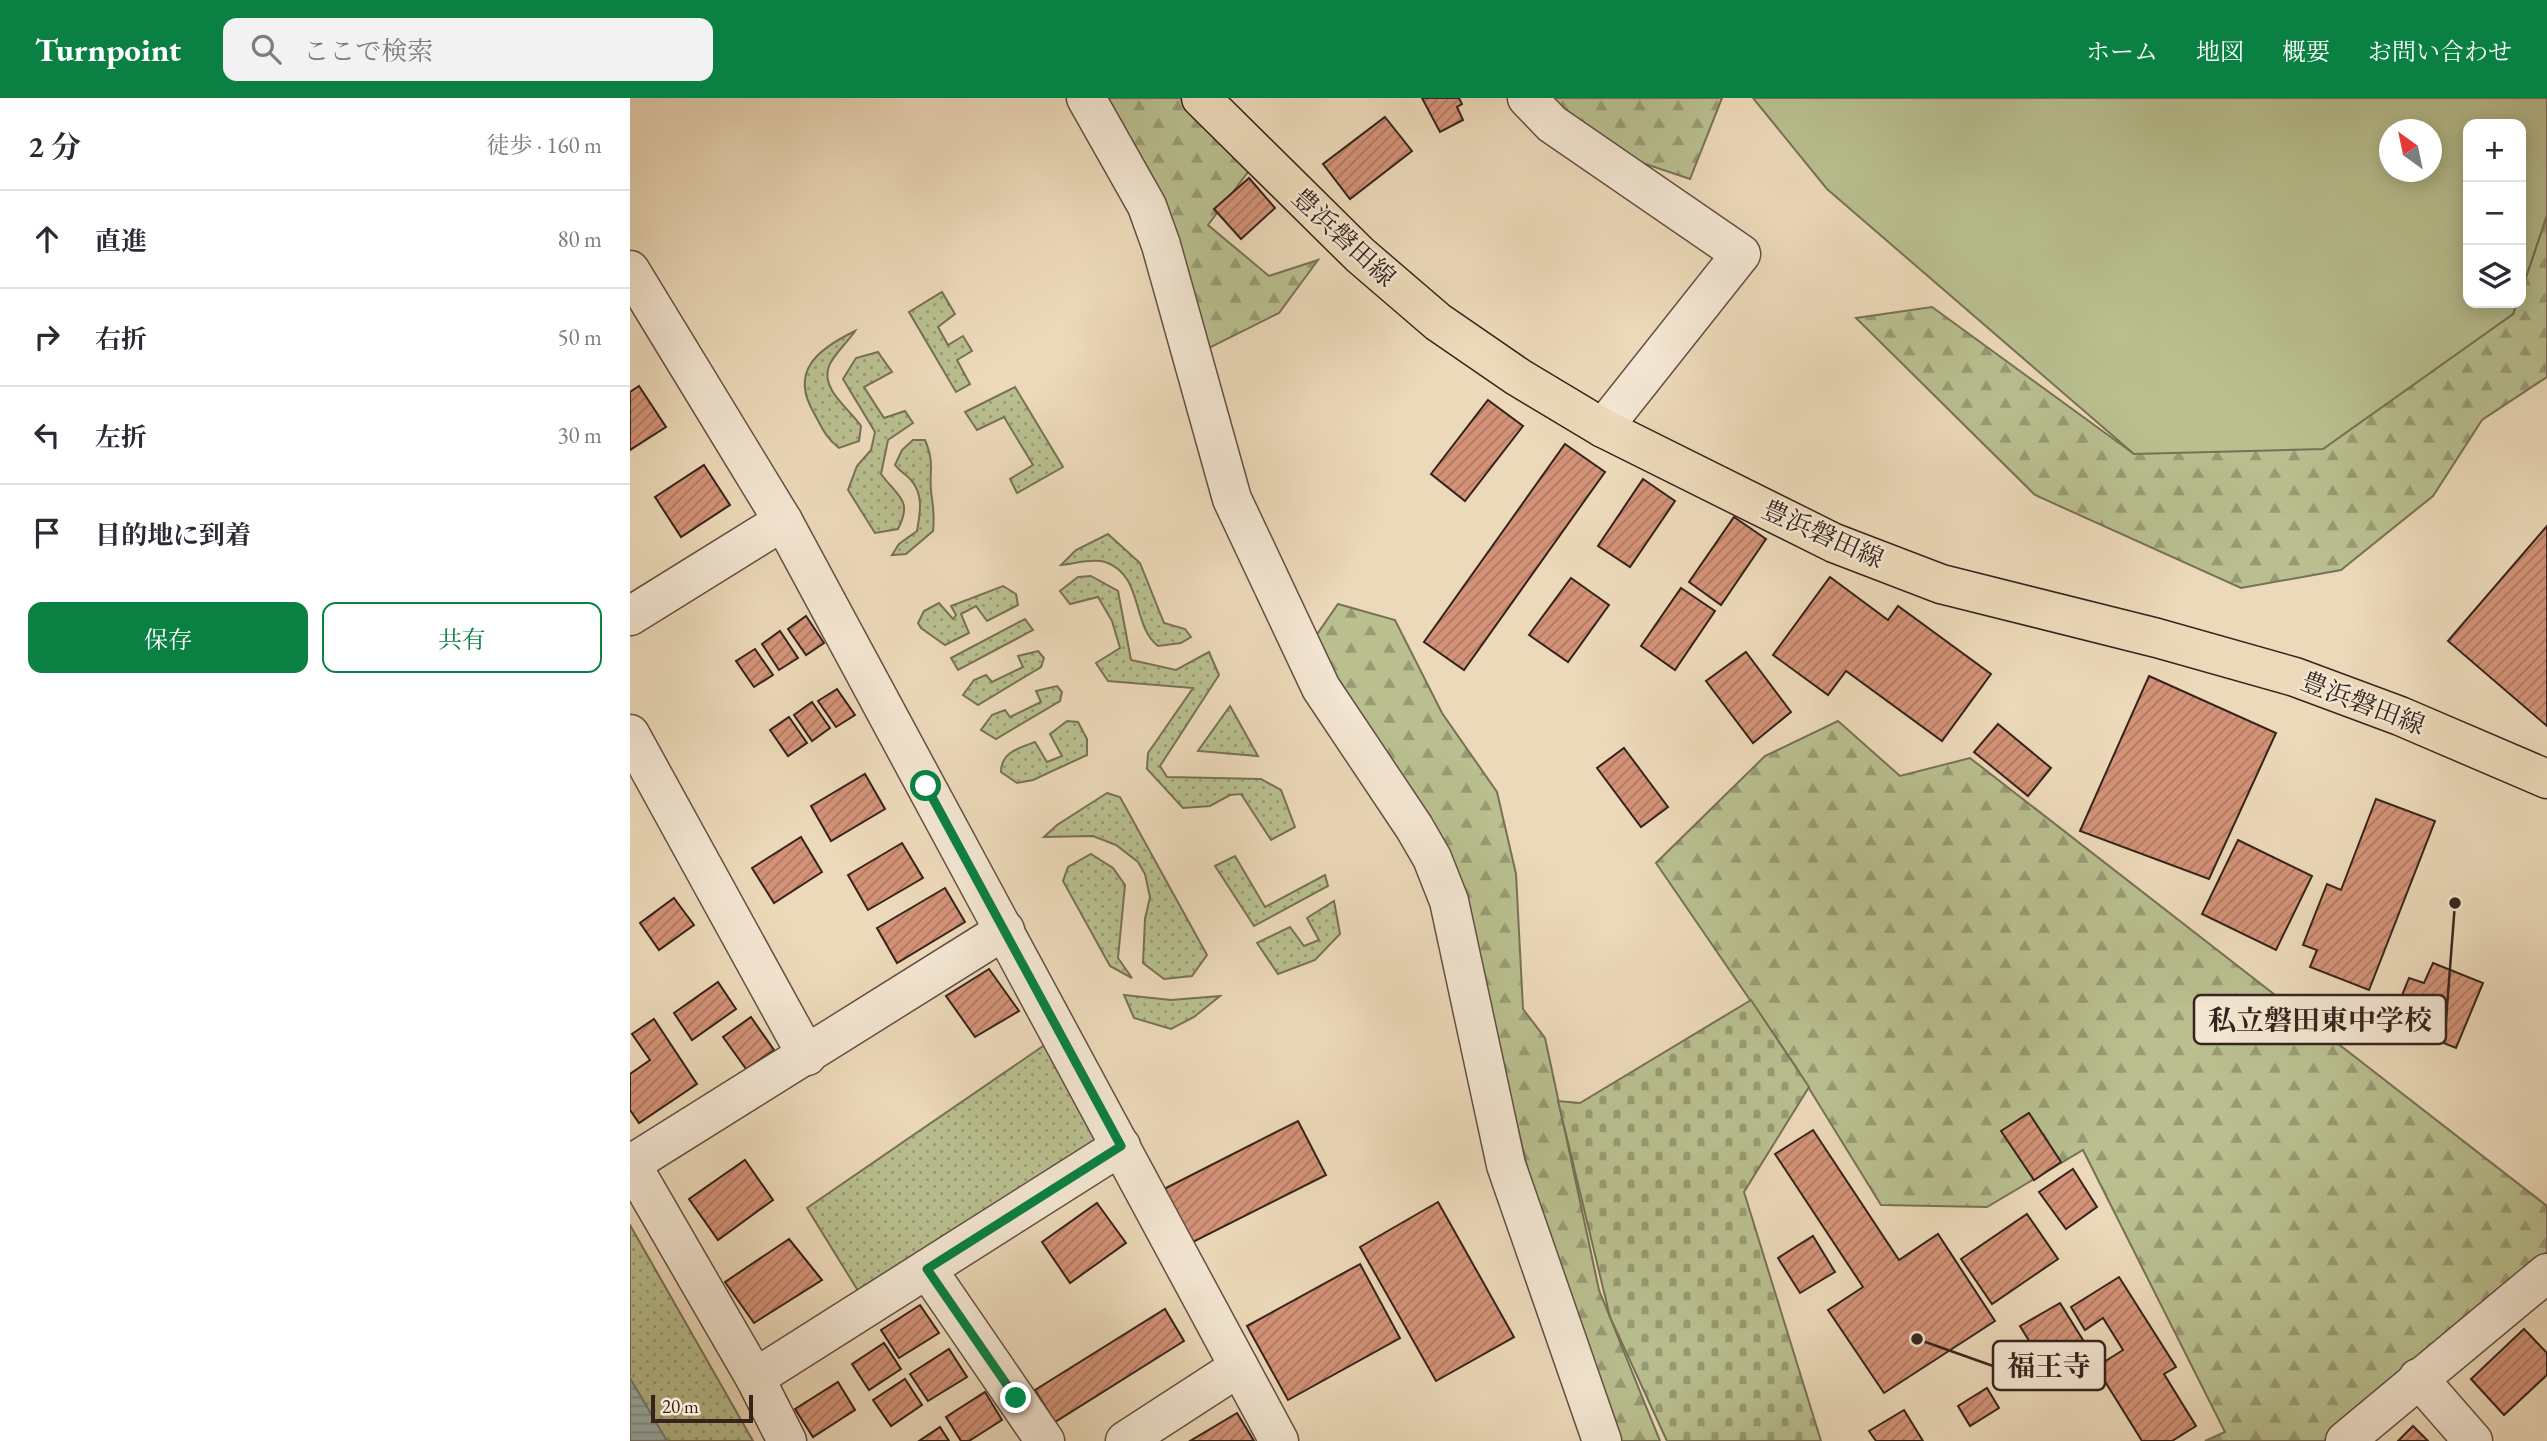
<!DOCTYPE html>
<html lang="ja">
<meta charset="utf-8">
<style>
body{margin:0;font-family:"EB Garamond","Noto Serif JP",serif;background:#f2f2f3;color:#2b2b33}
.controls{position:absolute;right:21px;top:21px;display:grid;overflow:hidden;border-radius:14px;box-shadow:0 4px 18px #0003}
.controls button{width:63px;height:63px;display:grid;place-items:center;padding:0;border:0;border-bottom:2px solid #e1e1e2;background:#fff;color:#2b2b33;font:35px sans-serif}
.compass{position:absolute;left:1749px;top:21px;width:63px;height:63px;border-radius:50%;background:#fff;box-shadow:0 4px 18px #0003;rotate:327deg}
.scale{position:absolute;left:21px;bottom:18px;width:102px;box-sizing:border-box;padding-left:7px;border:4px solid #35231c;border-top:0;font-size:19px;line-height:24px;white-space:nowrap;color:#35231c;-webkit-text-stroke:5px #f3e6d2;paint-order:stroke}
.stop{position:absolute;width:21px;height:21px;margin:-16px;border:5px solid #0b8043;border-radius:50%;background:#fff}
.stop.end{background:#0b8043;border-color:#fff;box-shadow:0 2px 7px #0008}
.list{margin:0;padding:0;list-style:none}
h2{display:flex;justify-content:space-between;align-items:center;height:91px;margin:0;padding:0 28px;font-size:30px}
h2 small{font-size:23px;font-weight:400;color:#7c7c81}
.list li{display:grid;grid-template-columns:46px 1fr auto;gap:21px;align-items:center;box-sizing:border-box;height:98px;padding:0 28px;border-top:2px solid #e1e1e2}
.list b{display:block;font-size:26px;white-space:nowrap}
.list em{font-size:23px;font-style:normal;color:#7c7c81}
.actions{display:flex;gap:14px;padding:21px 28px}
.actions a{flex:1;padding:16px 0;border:2px solid #0b8043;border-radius:14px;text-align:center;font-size:24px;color:#0b8043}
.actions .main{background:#0b8043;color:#fff}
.icon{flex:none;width:38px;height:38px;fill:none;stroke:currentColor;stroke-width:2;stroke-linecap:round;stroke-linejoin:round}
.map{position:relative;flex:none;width:1917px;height:1343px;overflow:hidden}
header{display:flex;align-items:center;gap:42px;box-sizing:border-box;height:98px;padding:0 35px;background:#0b8043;color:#fff}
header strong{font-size:33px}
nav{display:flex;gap:38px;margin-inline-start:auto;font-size:24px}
.search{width:490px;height:63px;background:#f2f2f3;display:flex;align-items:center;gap:18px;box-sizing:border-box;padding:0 24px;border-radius:14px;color:#7c7c81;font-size:26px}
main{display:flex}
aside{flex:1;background:#fff}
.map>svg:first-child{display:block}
</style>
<header>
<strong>Turnpoint</strong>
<div class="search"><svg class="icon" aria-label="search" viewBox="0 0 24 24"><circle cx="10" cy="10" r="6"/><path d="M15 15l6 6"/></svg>ここで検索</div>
<nav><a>ホーム</a><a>地図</a><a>概要</a><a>お問い合わせ</a></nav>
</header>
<main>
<aside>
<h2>2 分<small>徒歩 · 160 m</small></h2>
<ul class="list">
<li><svg class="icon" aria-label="ahead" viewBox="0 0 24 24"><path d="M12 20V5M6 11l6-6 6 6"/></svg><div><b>直進</b></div><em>80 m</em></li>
<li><svg class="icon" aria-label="right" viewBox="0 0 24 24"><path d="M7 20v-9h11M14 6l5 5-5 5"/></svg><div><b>右折</b></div><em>50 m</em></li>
<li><svg class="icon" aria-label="left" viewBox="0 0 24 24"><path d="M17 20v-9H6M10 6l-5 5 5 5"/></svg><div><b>左折</b></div><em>30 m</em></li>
<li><svg class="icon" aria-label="arrive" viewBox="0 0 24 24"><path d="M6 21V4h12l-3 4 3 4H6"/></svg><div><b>目的地に到着</b></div></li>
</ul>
<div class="actions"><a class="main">保存</a><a>共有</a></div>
</aside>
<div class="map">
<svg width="1917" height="1343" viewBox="0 0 1917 1343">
<defs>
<pattern id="grass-dots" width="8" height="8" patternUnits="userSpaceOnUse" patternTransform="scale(1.75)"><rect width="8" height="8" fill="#b9bf8f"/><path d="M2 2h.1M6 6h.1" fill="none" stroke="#979b74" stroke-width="1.8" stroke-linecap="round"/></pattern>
<pattern id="forest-firs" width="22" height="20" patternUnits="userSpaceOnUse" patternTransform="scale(1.75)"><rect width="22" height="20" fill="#b9bf8f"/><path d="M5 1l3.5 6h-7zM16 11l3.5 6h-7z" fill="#979b74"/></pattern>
<pattern id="cemetery-stones" width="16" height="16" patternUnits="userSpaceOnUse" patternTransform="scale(1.75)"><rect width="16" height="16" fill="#b9bf8f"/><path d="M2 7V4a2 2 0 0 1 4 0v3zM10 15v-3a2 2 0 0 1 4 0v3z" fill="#979b74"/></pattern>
<pattern id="water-rules" width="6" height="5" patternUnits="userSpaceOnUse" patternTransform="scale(1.75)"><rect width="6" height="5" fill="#9db8ba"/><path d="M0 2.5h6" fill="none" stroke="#819596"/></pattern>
<pattern id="building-hatch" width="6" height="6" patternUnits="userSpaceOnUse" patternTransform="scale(1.75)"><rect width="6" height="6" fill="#d49378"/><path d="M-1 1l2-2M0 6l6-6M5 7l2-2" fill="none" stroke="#ad7862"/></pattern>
</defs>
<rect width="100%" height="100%" fill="#ecd9b9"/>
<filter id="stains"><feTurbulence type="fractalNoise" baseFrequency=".00286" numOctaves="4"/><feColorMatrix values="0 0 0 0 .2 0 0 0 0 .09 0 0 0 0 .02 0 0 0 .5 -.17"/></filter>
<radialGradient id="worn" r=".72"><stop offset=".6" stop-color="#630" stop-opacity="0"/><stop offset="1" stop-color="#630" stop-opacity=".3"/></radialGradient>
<g fill="url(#grass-dots)" stroke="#777156" stroke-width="2">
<polygon points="312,194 325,216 308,229 318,247 333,238 342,253 327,262 340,286 326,294 279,214"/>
<path d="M225 233C218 244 203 257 199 268 190 292 220 311 231 328L229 343 209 350C196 340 192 330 184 315 159 273 188 251 225 233Z"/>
<path d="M248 254 262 274 234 289 254 320 275 313 283 325 258 342 251 376C268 399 283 402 268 431L245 435 218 392 227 368 241 352 245 334 213 281 226 260Z"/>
<polygon points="385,289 433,369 387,395 380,381 403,367 374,319 347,332 335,314"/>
<path d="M283 342H295C305 366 299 371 301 393 303 408 305 418 303 433L276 456 262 457 269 446 287 433C290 415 294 397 281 382 276 376 270 374 265 367L272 352Z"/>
<path d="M478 436 510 465 534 525 555 531 561 539 551 545 528 548C501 527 514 477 475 464 463 460 443 466 431 467L446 452Z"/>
<polygon points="461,478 488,493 501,562 546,572 579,554 589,577 530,668 537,679 631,681 651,692 665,729 641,742 611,696 600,697 580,708 553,710 517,671 518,655 563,590 478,583 466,565 490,550 482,523 468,499 440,506 430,493 448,479"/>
<polygon points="373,488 386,496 388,507 357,523 346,508 331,516 339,535 315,547 291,530 288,525 294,513 309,505 323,521 326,517 321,508"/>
<polygon points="395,521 403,532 328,572 321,560"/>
<polygon points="408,553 414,560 411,569 348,607 333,597 344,582 356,577 362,584 393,569 388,558"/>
<polygon points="427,588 432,594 430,603 366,641 351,632 362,617 375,612 380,619 411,604 406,593"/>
<polygon points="600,608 628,658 568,653"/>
<path d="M437 623 448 624 457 641V657L403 682 387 685 371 674C371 654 389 650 405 644L417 664 432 658 420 636Z"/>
<polygon points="477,695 490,699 577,857 562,878 534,881 513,865 515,821 520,799 515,776 508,764 486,747 463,738 414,739 427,727"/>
<polygon points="461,756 483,770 495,787 488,860 502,880 480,868 433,783 438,769"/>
<polygon points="605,758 635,809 695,777 698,788 624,828 585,768"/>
<polygon points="704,803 710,836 685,862 648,876 627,845 660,829 674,848 689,842 677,820"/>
<polygon points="494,897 541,902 590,898 564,919 541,931 504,920"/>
<polygon points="419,944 477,1047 230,1196 177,1110"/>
<polygon points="0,1127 123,1343 0,1343"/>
</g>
<g fill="url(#forest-firs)" stroke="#777156" stroke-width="2">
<polygon points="470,0 551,0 621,70 578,127 639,178 688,162 649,215 575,252"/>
<polygon points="903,0 1092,0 1060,81 947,43"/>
<polygon points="1917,117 1917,279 1852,322 1803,398 1711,472 1611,490 1405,397 1226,220 1302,209 1504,356 1883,216 1887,205 1891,205 1891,194"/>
<polygon points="708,506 765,522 812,615 867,694 886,776 893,911 915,940 969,1192 1030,1343 975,1343 942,1257 846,855 674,555"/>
<polygon points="1208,623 1270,678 1340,660 1917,1108 1917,1154 1694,1343 1575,1343 1595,1334 1453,1052 1357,1109 1251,1107 1164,966 1026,765 1135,658"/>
</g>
<polygon fill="url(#cemetery-stones)" stroke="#777156" stroke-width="2" points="1121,902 1179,989 1114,1094 1191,1343 1037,1343 980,1219 928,1003 950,1005"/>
<path fill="#b9bf8f" stroke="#777156" stroke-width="2" fill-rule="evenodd" d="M1123 0H1917V117L1891 194V26H1838V205H1887L1883 216 1693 351 1504 356 1197 91ZM1759 32H1801V74H1759Z"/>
<polygon fill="url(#water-rules)" stroke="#737c7b" stroke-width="2" points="0,1280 37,1343 0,1343"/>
<g fill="url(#building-hatch)" stroke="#35231c" stroke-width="2">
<polygon points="792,0 829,0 832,6 827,9 833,22 810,34"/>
<polygon points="755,19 782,53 720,101 693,66"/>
<polygon points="619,80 645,110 611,141 584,111"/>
<polygon points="9,288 36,329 0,352 0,294"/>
<polygon points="858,302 893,328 835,403 801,376"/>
<polygon points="935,346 975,374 834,572 794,544"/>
<polygon points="74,367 100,407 51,439 25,399"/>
<polygon points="1013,381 1045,403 1000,469 968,448"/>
<polygon points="1104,419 1136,441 1091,507 1059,484"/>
<polygon points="1917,428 1917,628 1818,543"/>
<polygon points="1200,479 1258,522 1268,508 1361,576 1312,643 1216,573 1198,597 1143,557"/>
<polygon points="941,480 979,507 938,564 899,537"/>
<polygon points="1051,490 1085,513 1045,572 1011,548"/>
<polygon points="176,518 194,545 176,557 158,531"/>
<polygon points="150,533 168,560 149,572 132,546"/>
<polygon points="125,551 143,577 124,589 106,563"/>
<polygon points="1116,554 1161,614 1123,645 1076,583"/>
<polygon points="1519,578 1646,635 1579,781 1450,733"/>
<polygon points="207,591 225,617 206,629 188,603"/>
<polygon points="182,604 200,630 182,643 164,617"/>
<polygon points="159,619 177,645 158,658 140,632"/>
<polygon points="1368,626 1421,670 1398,698 1344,654"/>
<polygon points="994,650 1038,709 1011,729 967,670"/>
<polygon points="235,676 255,711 201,743 181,708"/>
<polygon points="1746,701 1805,723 1739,892 1680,869 1687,852 1673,847 1697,786 1711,792"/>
<polygon points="171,739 192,774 144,805 122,770"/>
<polygon points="1608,742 1682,778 1646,852 1572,816"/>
<polygon points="272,745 293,780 238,812 218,777"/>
<polygon points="315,790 335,824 267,865 247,830"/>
<polygon points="44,800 64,827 29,852 10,825"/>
<polygon points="1803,865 1853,885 1826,950 1761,924 1779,880 1794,885"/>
<polygon points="359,871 389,913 345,939 316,898"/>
<polygon points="88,884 106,911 62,942 44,915"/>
<polygon points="121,919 144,952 116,971 93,939"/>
<polygon points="24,921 67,986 9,1025 0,1012 0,976 20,962 2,936"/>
<polygon points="1399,1015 1431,1064 1404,1082 1371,1033"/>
<polygon points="668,1023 696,1077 561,1145 534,1091"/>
<polygon points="1183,1032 1269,1162 1308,1136 1365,1223 1254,1295 1198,1212 1233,1189 1145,1056"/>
<polygon points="115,1062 143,1102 88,1142 59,1101"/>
<polygon points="1443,1071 1467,1109 1436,1131 1409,1094"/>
<polygon points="808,1104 884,1239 806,1283 730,1149"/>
<polygon points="467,1105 496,1145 440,1185 412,1144"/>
<polygon points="1397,1116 1428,1161 1362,1206 1331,1161"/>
<polygon points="1183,1138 1205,1174 1170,1195 1148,1160"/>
<polygon points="159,1141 192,1182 124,1225 95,1184"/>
<polygon points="730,1166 770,1240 658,1302 617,1228"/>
<polygon points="1489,1179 1546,1269 1534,1276 1566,1328 1542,1343 1512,1343 1466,1269 1493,1252 1473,1220 1455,1232 1441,1209"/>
<polygon points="1430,1205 1466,1263 1426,1287 1390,1228"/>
<polygon points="290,1207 309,1235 269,1260 251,1232"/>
<polygon points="535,1211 554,1243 425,1324 405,1292"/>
<polygon points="1894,1231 1917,1255 1917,1277 1874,1317 1841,1281"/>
<polygon points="254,1245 271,1271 239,1292 222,1266"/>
<polygon points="319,1251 337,1279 298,1303 280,1276"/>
<polygon points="275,1281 292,1307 261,1328 243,1302"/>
<polygon points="208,1284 225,1312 183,1339 165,1311"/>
<polygon points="1357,1290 1369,1310 1340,1328 1328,1308"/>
<polygon points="355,1294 372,1322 339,1343 331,1343 316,1319"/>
<polygon points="1274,1312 1293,1343 1246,1343 1239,1333"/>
<polygon points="607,1315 624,1343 560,1343"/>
<polygon points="1783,1328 1798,1343 1768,1343"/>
<polygon points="310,1329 319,1343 289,1343"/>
</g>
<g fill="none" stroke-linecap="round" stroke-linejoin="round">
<defs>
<g id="minor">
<polyline points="456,0 517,108 531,147 602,401 691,590 784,729 802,760 819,803 876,1067 972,1343"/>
<polyline points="897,0 922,26 1111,156 973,330"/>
<polyline points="0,172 153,423 649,1343"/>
<polyline points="0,518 153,423"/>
<polyline points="0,636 177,958"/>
<polyline points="0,1064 125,1280 157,1343"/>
<polyline points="1,1066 375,832"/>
<polyline points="297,1171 415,1343"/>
<polyline points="125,1280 491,1048"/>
<polyline points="1788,1280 1843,1343"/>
<polyline points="495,1343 609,1269"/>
<polyline points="1715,1343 1917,1175"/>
</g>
<polyline id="major" points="571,0 730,157 808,224 888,279 973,330 1204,445 1311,486 1527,540 1665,579 1770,618 1917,681"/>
</defs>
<use href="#minor" stroke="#635043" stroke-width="41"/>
<use href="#major" stroke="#35231c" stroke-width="41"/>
<use href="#minor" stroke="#f3e6d2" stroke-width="38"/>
<use href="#major" stroke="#ecd9b9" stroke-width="38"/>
</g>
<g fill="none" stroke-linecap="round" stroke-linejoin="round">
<polyline stroke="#0b8043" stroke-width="9" points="296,688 491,1048 297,1171 386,1300"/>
</g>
<g text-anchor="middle" stroke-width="5" stroke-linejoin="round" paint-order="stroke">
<g font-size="26" fill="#35231c" stroke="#f3e6d2">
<text transform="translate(714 139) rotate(43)" y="9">豊浜磐田線</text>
<text transform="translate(1193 436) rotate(24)" y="9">豊浜磐田線</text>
<text transform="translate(1733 605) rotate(21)" y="9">豊浜磐田線</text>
</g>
</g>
<path fill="none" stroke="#35231c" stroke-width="2.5" d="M1825 805L1816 922M1287 1241L1363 1268"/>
<g fill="#35231c" stroke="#f3e6d2" stroke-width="2.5">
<circle cx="1825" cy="805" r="7"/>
<circle cx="1287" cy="1241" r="7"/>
</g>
<g fill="#f3e6d2" stroke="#35231c" stroke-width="2.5">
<rect x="1564" y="897" width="252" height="49" rx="7"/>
<rect x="1363" y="1243" width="112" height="49" rx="7"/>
</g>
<g font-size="28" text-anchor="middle" font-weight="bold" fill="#35231c">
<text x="1690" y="932">私立磐田東中学校</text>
<text x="1419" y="1278">福王寺</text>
</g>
<rect width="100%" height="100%" filter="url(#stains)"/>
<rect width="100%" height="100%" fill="url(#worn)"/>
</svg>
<div class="controls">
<button>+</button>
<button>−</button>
<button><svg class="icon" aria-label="layers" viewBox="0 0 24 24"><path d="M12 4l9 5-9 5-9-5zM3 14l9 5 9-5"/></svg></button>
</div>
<svg class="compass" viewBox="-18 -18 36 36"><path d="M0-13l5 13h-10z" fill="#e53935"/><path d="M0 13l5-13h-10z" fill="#7c7c81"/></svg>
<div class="scale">20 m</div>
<div class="stop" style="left:296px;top:688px"></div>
<div class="stop end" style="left:386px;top:1300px"></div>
</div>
</main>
